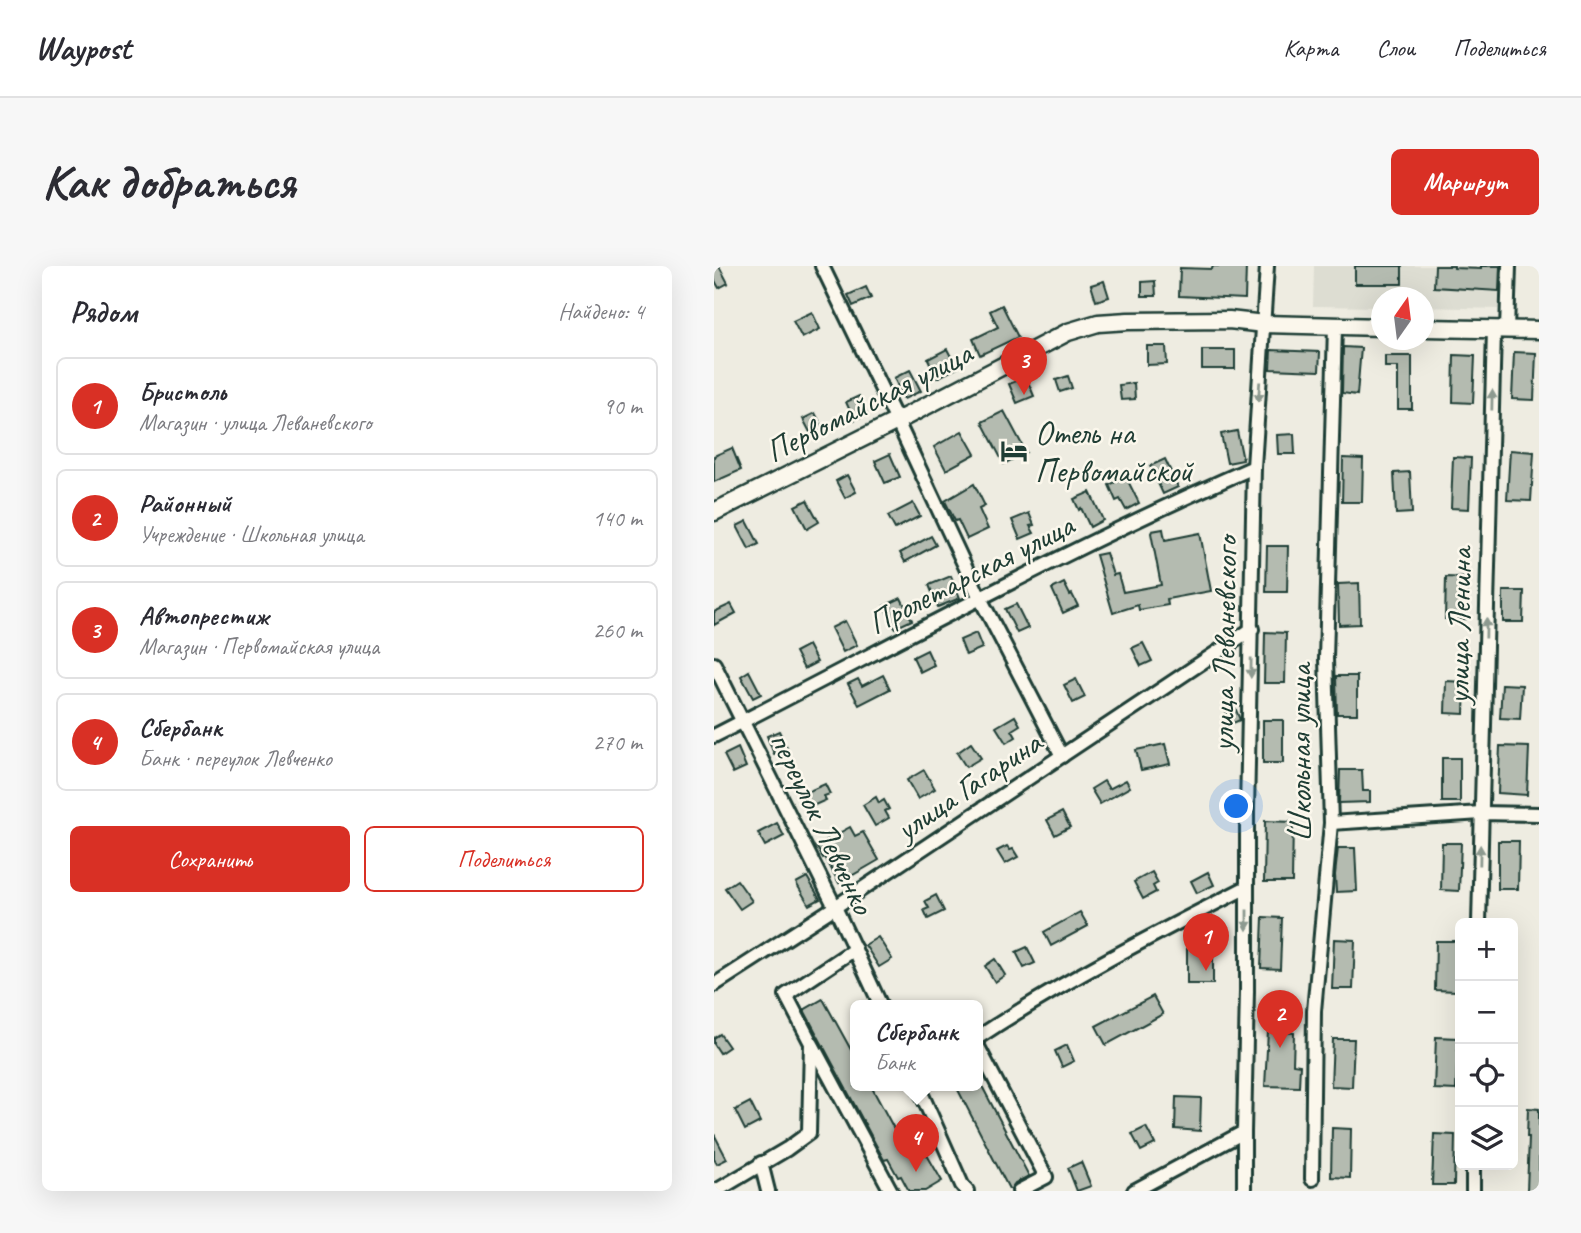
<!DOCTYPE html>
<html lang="ru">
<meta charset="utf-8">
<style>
body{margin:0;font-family:Caveat,sans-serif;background:#f7f7f7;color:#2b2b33}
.controls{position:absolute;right:21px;bottom:21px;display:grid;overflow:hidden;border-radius:10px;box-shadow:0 7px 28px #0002}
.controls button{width:63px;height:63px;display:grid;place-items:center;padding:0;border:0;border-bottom:2px solid #e1e1e2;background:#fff;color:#2b2b33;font:35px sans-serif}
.compass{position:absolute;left:657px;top:21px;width:63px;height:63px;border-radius:50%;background:#fff;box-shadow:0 7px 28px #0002;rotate:14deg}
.you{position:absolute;left:523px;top:541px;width:24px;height:24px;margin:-18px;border:5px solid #fff;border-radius:50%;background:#1a73e8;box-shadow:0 0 0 10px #1a73e833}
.badge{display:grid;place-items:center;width:46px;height:46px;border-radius:50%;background:#d93025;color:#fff;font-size:23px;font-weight:700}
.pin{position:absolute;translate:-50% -58px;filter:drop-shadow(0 2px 4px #0008)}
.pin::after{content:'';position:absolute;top:37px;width:24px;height:21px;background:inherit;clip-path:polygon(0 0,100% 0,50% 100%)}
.popup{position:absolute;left:136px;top:734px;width:133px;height:91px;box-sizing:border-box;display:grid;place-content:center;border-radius:10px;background:#fff;filter:drop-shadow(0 2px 5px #0005);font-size:23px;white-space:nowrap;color:#7c7c81}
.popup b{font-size:26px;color:#2b2b33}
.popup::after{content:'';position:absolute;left:50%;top:100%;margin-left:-14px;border:14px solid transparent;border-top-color:#fff}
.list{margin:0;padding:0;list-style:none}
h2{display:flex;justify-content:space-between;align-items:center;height:91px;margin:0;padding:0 28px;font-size:30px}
h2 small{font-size:23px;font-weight:400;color:#7c7c81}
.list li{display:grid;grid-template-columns:46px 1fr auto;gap:21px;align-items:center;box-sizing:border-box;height:98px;margin:0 14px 14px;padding:0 14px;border:2px solid #e1e1e2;border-radius:10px}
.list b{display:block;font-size:26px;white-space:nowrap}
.list p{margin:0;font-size:23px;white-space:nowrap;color:#7c7c81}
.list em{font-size:23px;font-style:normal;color:#7c7c81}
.actions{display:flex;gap:14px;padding:21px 28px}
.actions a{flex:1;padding:16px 0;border:2px solid #d93025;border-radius:10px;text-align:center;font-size:24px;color:#d93025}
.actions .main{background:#d93025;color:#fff}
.icon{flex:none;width:38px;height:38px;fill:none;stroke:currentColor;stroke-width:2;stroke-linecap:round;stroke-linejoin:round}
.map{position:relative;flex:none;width:825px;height:925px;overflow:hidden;border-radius:10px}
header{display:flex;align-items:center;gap:42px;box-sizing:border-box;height:98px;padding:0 35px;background:#fff;border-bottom:2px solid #e1e1e2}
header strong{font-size:33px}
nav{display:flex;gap:38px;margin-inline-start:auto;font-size:24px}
.intro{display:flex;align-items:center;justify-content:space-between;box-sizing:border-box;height:168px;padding:0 42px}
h1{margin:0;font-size:49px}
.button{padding:18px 32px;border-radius:10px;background:#d93025;color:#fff;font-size:24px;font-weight:700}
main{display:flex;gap:42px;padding:0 42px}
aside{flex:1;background:#fff;border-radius:10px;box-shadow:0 7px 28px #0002}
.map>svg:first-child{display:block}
</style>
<header>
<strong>Waypost</strong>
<nav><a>Карта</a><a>Слои</a><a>Поделиться</a></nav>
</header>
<div class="intro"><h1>Как добраться</h1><a class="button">Маршрут</a></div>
<main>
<aside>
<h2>Рядом<small>Найдено: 4</small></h2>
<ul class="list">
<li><span class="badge">1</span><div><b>Бристоль</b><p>Магазин · улица Леваневского</p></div><em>90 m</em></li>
<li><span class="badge">2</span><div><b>Районный</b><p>Учреждение · Школьная улица</p></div><em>140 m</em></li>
<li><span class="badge">3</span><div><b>Автопрестиж</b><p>Магазин · Первомайская улица</p></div><em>260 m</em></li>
<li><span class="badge">4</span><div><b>Сбербанк</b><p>Банк · переулок Левченко</p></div><em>270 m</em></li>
</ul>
<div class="actions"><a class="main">Сохранить</a><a>Поделиться</a></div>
</aside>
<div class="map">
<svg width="825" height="925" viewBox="0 0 825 925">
<rect width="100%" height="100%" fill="#eeece1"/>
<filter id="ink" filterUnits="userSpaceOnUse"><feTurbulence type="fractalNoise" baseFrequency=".0143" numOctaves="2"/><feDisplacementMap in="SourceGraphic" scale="14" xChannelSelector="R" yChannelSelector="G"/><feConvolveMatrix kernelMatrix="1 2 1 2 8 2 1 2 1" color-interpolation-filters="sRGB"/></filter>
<g filter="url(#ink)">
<polygon fill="#ddddd2" points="600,0 789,0 787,43 710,41 710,32 668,32 667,41 599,40"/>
<g fill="#b4bbb0" stroke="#1f3d34" stroke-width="2">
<polygon points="0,0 5,0 14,17 5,22 0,13"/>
<polygon points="499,0 532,0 531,33 465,30 466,2 498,3"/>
<rect x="641" y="0" width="47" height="18"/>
<polygon points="721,0 740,0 740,2 767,3 767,0 786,0 785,25 720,21"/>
<polygon points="390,15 395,31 382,35 377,19"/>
<polygon points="441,15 442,30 428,30 428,16"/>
<polygon points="152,21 157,32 139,40 134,29"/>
<polygon points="288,39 304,71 266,89 259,73 284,61 276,45"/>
<polygon points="98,46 106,63 88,72 79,55"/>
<polygon points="433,80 452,80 453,98 433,99"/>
<polygon points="629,81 647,82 643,129 628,127"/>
<polygon points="233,83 243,102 223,112 214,93"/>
<rect x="488" y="84" width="33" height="19"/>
<polygon points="557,84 606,86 605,105 556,103"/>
<polygon points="800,86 822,87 820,134 798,133"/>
<polygon points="740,89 761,90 759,137 739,136"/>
<polygon points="671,90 698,90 698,143 684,143 684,101 671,101"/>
<polygon points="196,104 207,125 190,133 180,112"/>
<polygon points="354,110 358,122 346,126 342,114"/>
<polygon points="312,111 320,130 303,137 295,118"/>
<polygon points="420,117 421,133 407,134 405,119"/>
<polygon points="145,130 153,148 140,154 132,136"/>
<polygon points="290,145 312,186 290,198 268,156"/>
<polygon points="101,147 110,164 98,170 89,153"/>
<polygon points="248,165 261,188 232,204 220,181"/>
<polygon points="523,165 529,194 513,197 507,168"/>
<polygon points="580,168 581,188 564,188 563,169"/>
<polygon points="18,182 27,204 0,216 0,190"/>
<polygon points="796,184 820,186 817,235 793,234"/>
<polygon points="176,188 186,211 171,217 161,195"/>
<polygon points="739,191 757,192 755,243 737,242"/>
<polygon points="629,192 649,193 648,236 628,236"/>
<polygon points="451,193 464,221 449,228 436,200"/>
<polygon points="696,206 698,247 682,248 680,207"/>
<polygon points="133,209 142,226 131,232 122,215"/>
<polygon points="412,211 425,237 412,244 406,233 402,235 395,219"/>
<polygon points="260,218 271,240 265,243 274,263 253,273 244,254 241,255 231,235"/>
<polygon points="376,226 389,254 376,261 367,242 365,244 360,233"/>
<polygon points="93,234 105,256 93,263 81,240"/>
<polygon points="199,237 206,250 181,263 174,250"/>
<polygon points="315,247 320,259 316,260 320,267 306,273 298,254"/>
<polygon points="33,255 45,278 35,283 23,260"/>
<polygon points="449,263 451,274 486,267 497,325 453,333 454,339 425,344 424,339 399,347 382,289 392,287 399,309 404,308 409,326 447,319 437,267 438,265"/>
<polygon points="217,270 222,279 191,296 186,287"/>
<polygon points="553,280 574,280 573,326 552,326"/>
<polygon points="237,310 246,332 224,341 215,319"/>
<polygon points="732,311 754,312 752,353 731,353"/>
<polygon points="350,317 356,329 358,328 364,340 349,347 338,323"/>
<polygon points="645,317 646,358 625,359 624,318"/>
<polygon points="789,325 810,325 809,356 789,356"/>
<polygon points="187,332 198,354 181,362 170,340"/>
<polygon points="17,338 22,347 0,359 0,346"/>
<polygon points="302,338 314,362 303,367 291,343"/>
<polygon points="131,355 143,379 129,386 117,362"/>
<polygon points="551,366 572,367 571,417 550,417"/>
<polygon points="262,367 268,382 252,389 246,374"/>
<polygon points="429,377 438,395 427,400 418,382"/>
<polygon points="94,379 103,396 90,403 81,386"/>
<polygon points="213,384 220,399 206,406 199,391"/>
<polygon points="35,405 47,428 39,432 27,410"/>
<polygon points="169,409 176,423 145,439 134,418 144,413 148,420"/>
<polygon points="622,410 643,410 643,448 623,448"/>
<polygon points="362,413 371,431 359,437 350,419"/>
<polygon points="732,415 751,416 750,448 731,447"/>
<polygon points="788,418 808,419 806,453 786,452"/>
<polygon points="518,434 526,454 517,458 509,437"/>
<polygon points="301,450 306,459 298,464 302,471 292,477 282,461"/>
<rect x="549" y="454" width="20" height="43"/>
<polygon points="65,465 73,482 60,488 53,470"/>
<polygon points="257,477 267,492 252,501 243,487"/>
<polygon points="451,478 456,498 427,504 422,484"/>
<polygon points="786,480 815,481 813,529 784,527"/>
<polygon points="24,482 32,501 19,507 10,489"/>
<rect x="728" y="492" width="18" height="44"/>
<polygon points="210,504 221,523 204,533 193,514"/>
<polygon points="626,504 648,504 649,525 656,525 656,536 625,537"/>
<polygon points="412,514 416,521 386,538 377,523 390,515 395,523"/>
<polygon points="111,518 116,528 110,530 112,534 92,543 86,529"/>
<polygon points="162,531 165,537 170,534 175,543 171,545 175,552 161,560 149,539"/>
<polygon points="348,546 356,561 341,569 333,554"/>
<polygon points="551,555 579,556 578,616 550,616"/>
<polygon points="63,557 70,570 51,580 44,567"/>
<polygon points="136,561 141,570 149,566 165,594 125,617 111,591 109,592 102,580"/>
<polygon points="784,575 805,575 804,623 784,623"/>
<polygon points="728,577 747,577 745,625 727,624"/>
<polygon points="293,580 296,584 299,583 304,591 291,598 283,585"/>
<polygon points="624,582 641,582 643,625 622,626 621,609"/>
<polygon points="438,606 444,617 439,620 442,626 429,633 420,616"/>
<polygon points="494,606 500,619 483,627 477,615"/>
<polygon points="93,611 106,633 95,639 82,617"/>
<polygon points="23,614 38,635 26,643 11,622"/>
<polygon points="222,629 230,645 214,653 210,644 215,642 211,635"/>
<polygon points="366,646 374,660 337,680 330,666"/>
<polygon points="549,651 568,652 566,703 547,702"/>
<polygon points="164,671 178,693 165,701 151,679"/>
<polygon points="620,673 641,674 639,723 618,723"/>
<polygon points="722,675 744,675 742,725 721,724"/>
<rect x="473" y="679" width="26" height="39"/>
<polygon points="313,681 321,697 310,702 302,686"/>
<polygon points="281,693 291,709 281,716 271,700"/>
<polygon points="439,730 449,748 392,779 382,760"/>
<polygon points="109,733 141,791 141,820 157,820 191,883 205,875 228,915 211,925 195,925 187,910 184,911 174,893 170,894 90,744"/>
<polygon points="554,765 580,767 579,798 586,799 585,821 551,820"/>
<polygon points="6,768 15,781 6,787 0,778 0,772"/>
<polygon points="722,771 744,772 742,824 720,823"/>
<polygon points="619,773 640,773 638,821 617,820"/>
<polygon points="353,779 360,795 348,801 341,785"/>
<polygon points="242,820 268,820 315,910 301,917 297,923 295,923"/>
<polygon points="462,831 487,832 486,865 461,863"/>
<polygon points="36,836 46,856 31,864 21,844"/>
<polygon points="814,842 825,843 825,925 813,925 815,871 813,871"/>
<polygon points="432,861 441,878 427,885 418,868"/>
<polygon points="618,862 637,863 636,912 617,911"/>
<polygon points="0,868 13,893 3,898 0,893"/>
<polygon points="720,868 741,869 740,919 718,919"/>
<polygon points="367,896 377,920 363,925 354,902"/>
</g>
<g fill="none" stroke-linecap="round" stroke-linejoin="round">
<defs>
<g id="minor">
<polyline points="108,0 183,155 266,332 348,490"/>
<polyline points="793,64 795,0"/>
<polyline points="0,398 121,641 167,740"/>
<path d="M0 470C179 379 355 281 540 201"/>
<polyline points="617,557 767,547 825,548"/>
<polyline points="765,657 780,63"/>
<polyline points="0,719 121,641 538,363"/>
<path d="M263 772C349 715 441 668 533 621"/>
<polyline points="98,778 177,925"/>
<polyline points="263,779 332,911 305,925"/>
<polyline points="204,820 248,919 253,925"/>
<polyline points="47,897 54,925"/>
<polyline points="598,913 600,745 617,557 612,393 621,60"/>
<polyline points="2,925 73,883 95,867 97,777 72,729 141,683"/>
<polyline points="420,925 530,866"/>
<polyline points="530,925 530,866 533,725 533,546 540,201 553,0"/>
<polyline points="759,925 759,899"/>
</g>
<g id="major">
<polyline points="710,62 825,64"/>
<polyline points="0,246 183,155 354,66 384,57 414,55 515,54 550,58 668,61"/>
</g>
</defs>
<use href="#minor" stroke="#1f3d34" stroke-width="18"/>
<use href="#major" stroke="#1f3d34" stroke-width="21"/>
<use href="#minor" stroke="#fbf7ec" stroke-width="12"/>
<use href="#major" stroke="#fbf7ec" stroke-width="16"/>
</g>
<defs><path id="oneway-solid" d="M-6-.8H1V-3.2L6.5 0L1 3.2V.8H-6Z" transform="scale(1.75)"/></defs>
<g fill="#8d9a90">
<use href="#oneway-solid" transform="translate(545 126) rotate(94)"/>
<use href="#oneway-solid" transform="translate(778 134) rotate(-89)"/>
<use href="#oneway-solid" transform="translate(772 362) rotate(-89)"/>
<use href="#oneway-solid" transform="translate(537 402) rotate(91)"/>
<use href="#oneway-solid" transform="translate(766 589) rotate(-89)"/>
<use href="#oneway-solid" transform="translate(533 654) rotate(90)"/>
</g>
</g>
<defs>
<symbol id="hotel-bare" viewBox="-9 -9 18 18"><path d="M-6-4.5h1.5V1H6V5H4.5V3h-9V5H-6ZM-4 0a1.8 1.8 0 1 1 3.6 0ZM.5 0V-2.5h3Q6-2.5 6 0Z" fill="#1f3d34" stroke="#fbf7ec" stroke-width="2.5" paint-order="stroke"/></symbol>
</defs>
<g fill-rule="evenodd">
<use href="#hotel-bare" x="281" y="166" width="38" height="38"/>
</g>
<g text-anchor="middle" stroke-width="5" stroke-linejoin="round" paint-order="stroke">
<g font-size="33" fill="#1f3d34" stroke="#fbf7ec">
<text transform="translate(154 135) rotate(-27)" y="12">Первомайская улица</text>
<text transform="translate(256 307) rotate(-27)" y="12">Пролетарская улица</text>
<text transform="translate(744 360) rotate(-89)" y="12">улица Ленина</text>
<text transform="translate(509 378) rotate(-89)" y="12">улица Леваневского</text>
<text transform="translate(585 487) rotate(-90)" y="12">Школьная улица</text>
<text transform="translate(254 519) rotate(-34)" y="12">улица Гагарина</text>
<text transform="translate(109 556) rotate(64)" y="12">переулок Левченко</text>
</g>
<g font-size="33" fill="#1f3d34" stroke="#fbf7ec" text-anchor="start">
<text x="321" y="178">Отель на<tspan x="321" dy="38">Первомайской</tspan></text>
</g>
</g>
</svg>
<div class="controls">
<button>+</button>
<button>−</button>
<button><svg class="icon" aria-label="locate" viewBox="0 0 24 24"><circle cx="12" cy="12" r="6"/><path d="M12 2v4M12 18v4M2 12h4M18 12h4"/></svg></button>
<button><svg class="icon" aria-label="layers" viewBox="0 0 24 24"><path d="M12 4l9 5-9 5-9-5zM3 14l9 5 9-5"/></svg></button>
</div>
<svg class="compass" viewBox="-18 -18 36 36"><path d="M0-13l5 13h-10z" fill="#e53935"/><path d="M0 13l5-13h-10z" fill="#7c7c81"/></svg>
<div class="you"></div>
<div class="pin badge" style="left:492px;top:705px">1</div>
<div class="pin badge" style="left:566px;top:782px">2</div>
<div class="pin badge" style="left:310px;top:129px">3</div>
<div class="pin badge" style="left:202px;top:906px">4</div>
<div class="popup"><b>Сбербанк</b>Банк</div>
</div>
</main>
